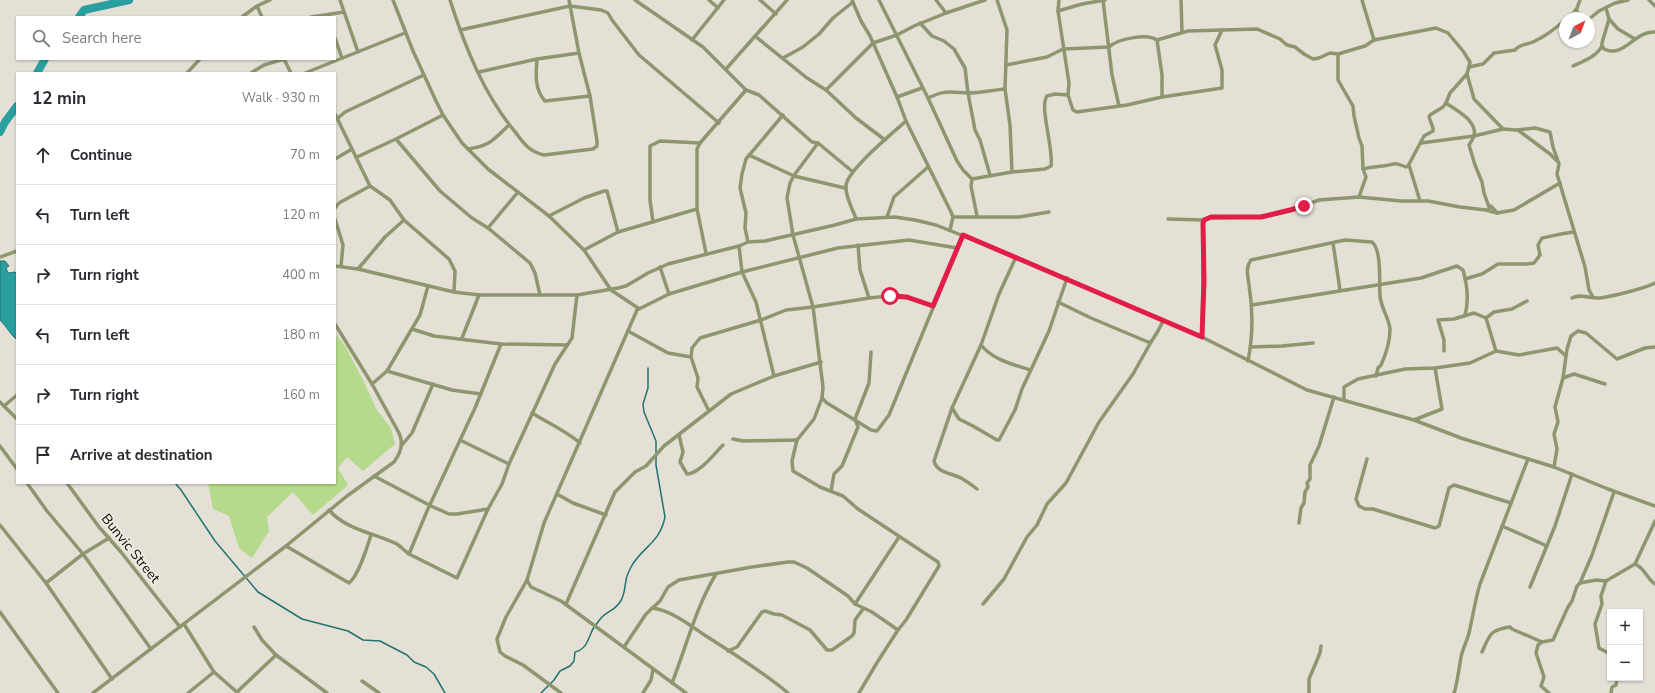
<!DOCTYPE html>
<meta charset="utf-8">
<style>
body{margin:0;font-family:"Nunito Sans",sans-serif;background:#f7f7f7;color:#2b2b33}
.controls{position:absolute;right:12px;bottom:12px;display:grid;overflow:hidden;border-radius:0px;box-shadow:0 1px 3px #0004}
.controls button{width:36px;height:36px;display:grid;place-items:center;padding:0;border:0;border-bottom:1px solid #e1e1e2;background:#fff;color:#2b2b33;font:20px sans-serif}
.compass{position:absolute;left:1559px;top:12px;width:36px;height:36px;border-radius:50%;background:#fff;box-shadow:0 1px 3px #0004;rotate:41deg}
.stop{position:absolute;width:12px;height:12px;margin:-9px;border:3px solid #e11d48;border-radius:50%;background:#fff}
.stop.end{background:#e11d48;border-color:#fff;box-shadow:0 1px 4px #0008}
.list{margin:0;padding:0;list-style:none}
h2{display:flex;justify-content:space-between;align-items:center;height:52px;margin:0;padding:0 16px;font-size:17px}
h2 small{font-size:13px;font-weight:400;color:#7c7c81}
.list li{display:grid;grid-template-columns:26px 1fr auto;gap:12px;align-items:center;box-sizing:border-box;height:60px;padding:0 16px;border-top:1px solid #e1e1e2}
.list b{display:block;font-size:15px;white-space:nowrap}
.list em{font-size:13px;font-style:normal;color:#7c7c81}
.icon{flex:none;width:22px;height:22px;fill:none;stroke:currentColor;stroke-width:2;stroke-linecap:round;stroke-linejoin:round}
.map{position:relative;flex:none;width:1655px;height:693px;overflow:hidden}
.search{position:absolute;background:#fff;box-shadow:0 1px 3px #0004;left:16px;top:16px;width:320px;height:44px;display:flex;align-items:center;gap:10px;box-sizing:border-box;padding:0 14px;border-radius:0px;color:#7c7c81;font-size:15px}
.panel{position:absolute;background:#fff;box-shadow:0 1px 3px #0004;left:16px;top:72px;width:320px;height:412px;border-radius:0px}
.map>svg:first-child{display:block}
</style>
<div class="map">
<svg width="1655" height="693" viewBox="0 0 1655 693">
<rect width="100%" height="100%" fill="#e4e0d6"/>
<polygon fill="#b5da8c" points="335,333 345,346 363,380 377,410 391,428 395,444 363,471 347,457 338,468 348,485 313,515 293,492 267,517 269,531 252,558 239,548 229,516 213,509 208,483 335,483"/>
<path fill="#299f9f" stroke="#217372" d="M0 261H5L9 266 6 268 8 273 15 272 17 274V340C10 334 7 327 0 320Z"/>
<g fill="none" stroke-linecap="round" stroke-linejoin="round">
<g stroke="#217372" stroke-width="1.5">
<polyline points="648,368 648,388 643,404 644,412 656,441 656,452"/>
<polyline points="175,483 181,490 215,541 258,592 302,619 348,631 363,640 380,641 407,655 414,662 426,667 434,674 445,693"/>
<path d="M541 693 554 680 560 671 570 666 574 661 575 652C588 649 588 637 594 627 597 624 599 620 602 617 608 611 614 611 620 602 625 595 624 589 626 581 626 577 629 571 631 567 642 547 660 543 665 517L656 465V456"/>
</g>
<g stroke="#299f9f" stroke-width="8">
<polyline points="79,17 84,10 129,0"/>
<polyline points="37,73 45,59"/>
<polyline points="0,132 5,122 17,106"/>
</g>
<g stroke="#8e966f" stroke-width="3.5">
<polyline points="340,0 358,52"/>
<polyline points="393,0 413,51 436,101 443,115 462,143 488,169 549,216 584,250 611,290 638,308"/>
<path d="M450 0C465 47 484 95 516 133 524 144 530 152 544 155L593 149 597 146V141L590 96 579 53 569 0"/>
<polyline points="635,0 703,47 746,90 759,95 812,142 818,143 853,172"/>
<polyline points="709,0 718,8"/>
<polyline points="760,0 776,14"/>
<polyline points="852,0 861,21 870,36 897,97 906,121 951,212 953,217 950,230"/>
<polyline points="879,0 928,98 957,161 963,170 972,179"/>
<polyline points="936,0 946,13"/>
<polyline points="997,0 1007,30 1005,89 1010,125 1012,172"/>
<polyline points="1059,0 1058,11 1069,83 1068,95 1073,110 1077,112 1127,105 1162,97 1222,88 1222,70 1215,45 1222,30"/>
<polyline points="1103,0 1112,75 1119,106"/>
<polyline points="1181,0 1182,32"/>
<polyline points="1362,0 1374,40"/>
<polyline points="1649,0 1655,6"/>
<polyline points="257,6 262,17"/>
<polyline points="1575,10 1585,18"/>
<polyline points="1058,11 1082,4 1105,0"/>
<polyline points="242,17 257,6 270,0"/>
<polyline points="311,17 344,12"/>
<polyline points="1567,18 1576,11 1580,0"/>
<polyline points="1589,19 1599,11 1615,3 1628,0"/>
<polyline points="1609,19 1618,29 1635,39"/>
<polyline points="920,23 932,36 944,41 954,49 965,68 968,93 975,130 980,140 990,175"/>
<polyline points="460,30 570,6 601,10 608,13 612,20 639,55 719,123"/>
<polyline points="755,36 807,78 826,90 856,118 885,140"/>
<polyline points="335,38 342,58"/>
<polyline points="692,40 724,0"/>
<path d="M1602 46 1604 49C1624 59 1635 30 1655 32"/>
<path d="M1338 54 1365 46 1374 40 1436 28 1448 33 1463 51 1470 62 1467 74 1450 93 1446 103 1443 107 1430 115 1429 117 1433 128V131L1424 136 1408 166 1406 167C1391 161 1396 165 1383 166 1376 167 1370 167 1363 169"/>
<polyline points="783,58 803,47 819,34 833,18 853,2"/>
<path d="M537 59C536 73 534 89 545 101L590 96"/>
<path d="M1006 65 1047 57 1063 49 1109 47C1117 39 1147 33 1157 40"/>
<path d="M1573 66C1584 61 1596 57 1602 46V43L1609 19 1606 8"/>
<path d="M1469 67 1483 64 1494 53 1515 50C1521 43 1528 45 1535 41 1546 36 1556 28 1565 20"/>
<polyline points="726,69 787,0"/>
<polyline points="479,72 537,59 579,53"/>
<polyline points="187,73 200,59"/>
<polyline points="251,73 264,65 284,59 291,73"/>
<polyline points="305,73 405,33"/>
<polyline points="1467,74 1474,99 1503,129"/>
<polyline points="826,90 873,43 897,35 914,26 946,13 985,0"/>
<polyline points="897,97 922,88"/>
<polyline points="1162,97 1162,75 1157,40 1188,31 1257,29 1280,39 1287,45 1295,47 1304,54 1313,59 1319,58 1330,53 1338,54 1338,80 1353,106 1354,116 1359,138 1362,146 1363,169 1366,177 1359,197"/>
<path d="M928 98C944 90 950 92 967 93 980 93 993 90 1005 89"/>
<path d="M1446 103C1456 110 1478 121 1474 136 1473 139 1471 142 1469 145L1475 165 1482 182 1484 193 1489 207"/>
<polyline points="335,114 370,186 390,200 404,220 449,259 455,271 454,292"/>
<polyline points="338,118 345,112 424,75"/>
<polyline points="1518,130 1550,154 1557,161"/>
<polyline points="396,139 440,191 472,218 488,228 530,263 535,273 540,295"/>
<polyline points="1421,143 1474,136 1503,129 1516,130 1535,128 1550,132 1553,147 1559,164 1557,174 1585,267 1589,290 1593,297"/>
<path d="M468 149C490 146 493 140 509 125"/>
<polyline points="749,155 794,176 845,188"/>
<polyline points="357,157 396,139 443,115"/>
<polyline points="335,159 352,149"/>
<polyline points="1409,165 1420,201"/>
<polyline points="335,208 339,203 370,186"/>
<polyline points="1489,208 1491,206 1497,213"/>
<polyline points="549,216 584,198 604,191 607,191 618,232"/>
<path d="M977 216 971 186 972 179 1012 172 1045 169 1051 166C1054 149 1039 107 1047 96L1055 94 1068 95"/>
<polyline points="887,217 894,197 928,167"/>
<polyline points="953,217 1019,217 1049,212"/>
<polyline points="335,219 343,245 341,266"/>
<path d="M856 219C853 209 845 197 846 186 846 171 894 132 906 121"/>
<polyline points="1168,219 1204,220"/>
<polyline points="653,222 650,200 650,146 660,141 700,143"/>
<polyline points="488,228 518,192"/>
<polyline points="748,242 745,228 746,213 740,188 742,174 746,159 783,115"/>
<polyline points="1333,243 1340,290"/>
<polyline points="858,245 860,270 869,298"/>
<polyline points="739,246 742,272 756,302 774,376"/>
<polyline points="584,250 618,232 697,209"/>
<polyline points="706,253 697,209 697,149 700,143 746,90"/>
<polyline points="0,257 17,251"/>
<polyline points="335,266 358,269 454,292 479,295 577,295 618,288 626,286 648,273 668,264 739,246 748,242 765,241 835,225 856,219 895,217 915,220 936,225 1016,257 1202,337 1307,390 1414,420 1461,438 1554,467 1608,489 1655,506"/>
<polyline points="660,267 669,294"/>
<polyline points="358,269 385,237 404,220"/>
<path d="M1465 279 1482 274 1498 264H1527L1534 263 1540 255 1538 245 1542 238C1553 236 1563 233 1574 232"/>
<path d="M1572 298C1582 293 1589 299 1600 298 1613 296 1643 289 1655 283"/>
<polyline points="1058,302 1091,318 1148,342 1151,342 1158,331 1163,321"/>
<path d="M1252 305 1421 278 1457 266 1463 270C1467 284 1469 301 1465 315"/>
<polyline points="1486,318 1494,312 1512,309 1527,301"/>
<polyline points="1486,318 1496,351"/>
<polyline points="412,329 434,336 501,344 567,345"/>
<polyline points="628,331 668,353 691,357"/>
<polyline points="1202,337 1203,281 1203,223 1207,218 1261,217 1290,211 1319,200 1359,197 1401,201 1428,201 1460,207 1486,210 1497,213 1514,210 1560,183"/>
<polyline points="462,338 479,295"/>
<path d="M981 345C993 360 1013 364 1030 370"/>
<polyline points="1251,347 1282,346 1313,343"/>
<polyline points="1444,351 1444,340 1438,320 1454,319 1474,313 1486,318"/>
<path d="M1248 361C1253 336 1253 310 1249 285 1248 276 1245 268 1251 260L1345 240 1372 242C1382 250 1379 283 1380 296 1381 308 1389 318 1390 329 1390 342 1386 354 1381 365L1378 368 1376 376"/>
<polyline points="387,371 420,315 428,286"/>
<polyline points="1563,378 1574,374 1605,384"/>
<polyline points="372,384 387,371 452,390 481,394"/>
<polyline points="822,398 827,403 871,430 877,431 889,415 963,235"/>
<polyline points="1344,399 1344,387 1358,379 1405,369 1435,368 1470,363 1496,351 1519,355 1557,348 1566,356"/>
<polyline points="0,402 17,419"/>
<polyline points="4,406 17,395"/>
<polyline points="952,408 959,419 973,426 997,440 999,440 1015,410 1022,389 1049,331 1067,278"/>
<polyline points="709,411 697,387 698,378 691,357 692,348 700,338 761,320 786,310 813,307 869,298 898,295 933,306"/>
<path d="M532 413C548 423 566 431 580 443"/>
<polyline points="1414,420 1442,409 1435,368"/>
<path d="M679 435 683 452 680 462 687 474C699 474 715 453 723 445"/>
<polyline points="733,439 743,441 797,440"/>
<polyline points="460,440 509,464"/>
<polyline points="402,445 412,433 433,384"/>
<polyline points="0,446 17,469"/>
<polyline points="1367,459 1356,499 1359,506 1365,509 1373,509 1435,528 1439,526 1449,488 1454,485 1511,503"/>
<polyline points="1554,467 1557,449 1554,434 1558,422 1555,407 1563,378 1567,349 1571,336 1578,331 1586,333 1617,359 1645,348 1655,347"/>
<polyline points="374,476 431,506 449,514 457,514 488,509"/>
<polyline points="27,483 47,511 83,554 151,649"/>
<polyline points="67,483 99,527 121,552 180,627"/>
<path d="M977 489C972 485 966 481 961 478 951 473 937 473 934 461L952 408 981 345 999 294 1016 257"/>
<polyline points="831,491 834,474 842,466 858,427 855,419 869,383 871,352"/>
<polyline points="557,494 573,503 606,515"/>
<path d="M329 510C346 530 375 533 397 544 401 547 405 551 409 554L427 511 475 408 501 344"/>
<polyline points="1299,523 1301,508 1304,503 1305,492 1308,487 1307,483 1310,479 1310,465 1319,446 1334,397"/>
<polyline points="0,525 46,583 112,679"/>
<polyline points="1502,526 1547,546"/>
<path d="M286 546 349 583C359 575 367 547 371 535"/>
<polyline points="409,554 457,578 488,509 502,484 509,464 555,364 572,338 577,295"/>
<path d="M1635 564C1644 567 1647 579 1655 584"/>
<polyline points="527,580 506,617 497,639 500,652 505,656 523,665 561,693"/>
<polyline points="1606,581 1601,596 1602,604 1595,624 1599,648 1610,654"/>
<polyline points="46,583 83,554 109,538"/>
<polyline points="1580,583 1592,555 1614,492"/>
<polyline points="1530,587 1555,526 1572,474"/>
<polyline points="566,604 615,492 635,472 646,466 664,446 731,394 774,376 821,362"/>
<polyline points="855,604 899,537"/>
<polyline points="983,604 1004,579 1027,537 1037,525 1047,504 1066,483 1099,422 1133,374 1151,342"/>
<path d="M652 608C671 610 691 626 706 636 734 654 763 672 788 693"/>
<polyline points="0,612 58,693"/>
<polyline points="184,624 214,672 238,693"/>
<polyline points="254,627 262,640 276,655 327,693"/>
<polyline points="624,647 646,614 660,601 668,587 679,580 752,567 788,562 794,562 807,568 848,596 855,604 872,612 898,630 906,620 939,566 938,562 858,509 843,496 820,487 793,471 792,461 797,440 814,419 822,398 823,387 813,307 793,235 787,198 790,183 795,174 818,143"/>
<polyline points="728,651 737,647 762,612 765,611 774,614 782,615 810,630 827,650 832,650 852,636 854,633 855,620 863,609"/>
<path d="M1482 652C1490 635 1489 630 1510 627L1512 629 1542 642"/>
<polyline points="362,681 379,693"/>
<path d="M672 683C686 647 696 607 716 574"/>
<polyline points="237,692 276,655"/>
<path d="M93 693 286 546 347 496 394 462C401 453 404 444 399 433L372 384 335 324"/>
<polyline points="188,693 214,672"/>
<polyline points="643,693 651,680 653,670"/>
<polyline points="686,693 561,601 531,587 527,580 544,523 637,310 669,294 742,272 838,248 909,240 957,248"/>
<polyline points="859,693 878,661 898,630"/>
<polyline points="1309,693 1309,679 1320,653 1321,646"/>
<path d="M1454 693C1456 690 1460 663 1461 657 1463 648 1467 641 1469 633 1473 616 1475 600 1480 584L1528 459"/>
<polyline points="1549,693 1541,686 1544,677 1536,653 1538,645 1542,642 1553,640 1568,607 1572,601 1577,586 1580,583 1596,580 1606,581 1635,564 1655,521"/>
<polyline points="1611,693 1612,687 1616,685 1617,678"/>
</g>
</g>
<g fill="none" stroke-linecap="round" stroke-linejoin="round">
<polyline stroke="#e11d48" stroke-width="5" points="890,296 907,297 933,306 963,235 1202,337 1204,281 1203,223 1204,220 1211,217 1261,217 1290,210 1304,206"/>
</g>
<g text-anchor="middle" stroke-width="3.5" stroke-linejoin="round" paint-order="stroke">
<g font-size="14" fill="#0d0c09" stroke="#f1ede3">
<text transform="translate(131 548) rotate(51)" y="5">Bunvic Street</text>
</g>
</g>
</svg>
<div class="controls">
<button>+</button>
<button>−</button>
</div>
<svg class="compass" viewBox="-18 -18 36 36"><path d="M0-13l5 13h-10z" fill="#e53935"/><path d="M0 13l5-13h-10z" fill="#7c7c81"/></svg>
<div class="stop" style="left:890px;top:296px"></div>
<div class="stop end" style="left:1304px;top:206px"></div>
<div class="search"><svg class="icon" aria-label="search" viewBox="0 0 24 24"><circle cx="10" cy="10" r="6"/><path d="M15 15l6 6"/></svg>Search here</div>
<section class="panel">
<h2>12 min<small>Walk · 930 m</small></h2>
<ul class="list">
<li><svg class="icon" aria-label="ahead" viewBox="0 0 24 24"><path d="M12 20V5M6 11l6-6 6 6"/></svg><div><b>Continue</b></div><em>70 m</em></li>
<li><svg class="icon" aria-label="left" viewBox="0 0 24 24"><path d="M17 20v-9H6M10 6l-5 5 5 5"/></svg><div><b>Turn left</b></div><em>120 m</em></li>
<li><svg class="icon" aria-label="right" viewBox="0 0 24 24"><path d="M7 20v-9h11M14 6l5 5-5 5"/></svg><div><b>Turn right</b></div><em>400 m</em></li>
<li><svg class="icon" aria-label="left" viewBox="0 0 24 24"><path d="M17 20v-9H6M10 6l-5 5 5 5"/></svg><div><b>Turn left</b></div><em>180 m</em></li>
<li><svg class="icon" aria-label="right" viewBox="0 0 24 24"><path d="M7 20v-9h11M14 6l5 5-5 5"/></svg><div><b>Turn right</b></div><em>160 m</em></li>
<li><svg class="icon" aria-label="arrive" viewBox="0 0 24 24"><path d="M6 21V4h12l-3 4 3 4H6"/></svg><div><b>Arrive at destination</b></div></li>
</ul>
</section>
</div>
